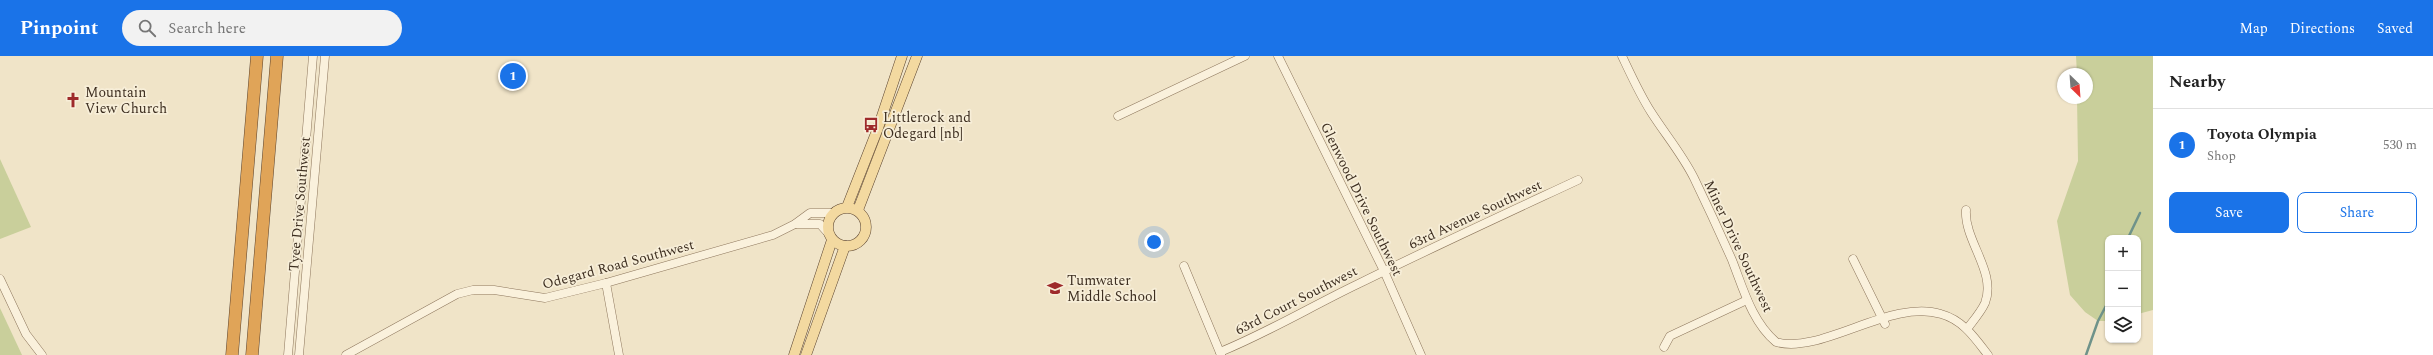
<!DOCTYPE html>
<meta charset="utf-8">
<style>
body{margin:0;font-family:Spectral,serif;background:#f2f2f2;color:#222}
.controls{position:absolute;right:12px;bottom:12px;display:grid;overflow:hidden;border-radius:8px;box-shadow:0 1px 3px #0004}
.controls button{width:36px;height:36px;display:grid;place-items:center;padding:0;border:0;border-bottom:1px solid #e0e0e0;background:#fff;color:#222;font:20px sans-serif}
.compass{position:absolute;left:2057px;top:12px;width:36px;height:36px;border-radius:50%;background:#fff;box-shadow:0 1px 3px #0004;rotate:155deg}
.you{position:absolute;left:1154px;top:186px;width:14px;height:14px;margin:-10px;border:3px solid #fff;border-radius:50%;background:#1a73e8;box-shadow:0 0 0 6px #1a73e833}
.badge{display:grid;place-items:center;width:26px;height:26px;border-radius:50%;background:#1a73e8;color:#fff;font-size:13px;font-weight:700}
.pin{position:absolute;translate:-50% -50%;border:2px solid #fff;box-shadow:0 1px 4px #0006}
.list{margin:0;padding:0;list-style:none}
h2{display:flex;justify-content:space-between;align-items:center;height:52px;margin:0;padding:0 16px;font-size:17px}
h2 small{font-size:13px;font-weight:400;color:#767676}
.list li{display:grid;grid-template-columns:26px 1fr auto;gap:12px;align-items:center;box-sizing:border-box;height:72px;padding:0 16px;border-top:1px solid #e0e0e0}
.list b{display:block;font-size:15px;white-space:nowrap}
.list p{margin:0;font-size:13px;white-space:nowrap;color:#767676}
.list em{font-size:13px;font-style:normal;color:#767676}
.actions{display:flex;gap:8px;padding:12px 16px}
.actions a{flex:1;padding:9px 0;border:1px solid #1a73e8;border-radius:8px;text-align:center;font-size:14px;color:#1a73e8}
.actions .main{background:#1a73e8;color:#fff}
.icon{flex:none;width:22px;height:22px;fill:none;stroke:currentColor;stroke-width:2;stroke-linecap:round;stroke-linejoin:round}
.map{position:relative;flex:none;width:2153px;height:299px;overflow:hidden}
header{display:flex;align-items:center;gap:24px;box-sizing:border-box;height:56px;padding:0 20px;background:#1a73e8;color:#fff}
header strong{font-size:19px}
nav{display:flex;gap:22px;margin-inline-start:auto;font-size:14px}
.search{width:280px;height:36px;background:#f2f2f2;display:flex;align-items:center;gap:10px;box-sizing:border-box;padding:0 14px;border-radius:22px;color:#767676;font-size:15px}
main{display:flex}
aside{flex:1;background:#fff}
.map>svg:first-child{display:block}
</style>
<header>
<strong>Pinpoint</strong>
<div class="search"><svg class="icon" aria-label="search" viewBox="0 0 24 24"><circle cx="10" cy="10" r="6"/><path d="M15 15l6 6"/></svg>Search here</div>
<nav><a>Map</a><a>Directions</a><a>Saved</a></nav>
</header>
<main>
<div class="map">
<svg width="2153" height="299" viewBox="0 0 2153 299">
<rect width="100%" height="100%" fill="#f0e4c8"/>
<g fill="#c9cf9b">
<polygon points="2076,0 2153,0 2153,254 2138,258 2138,182 2108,182 2107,265 2098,265 2085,256 2070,239 2057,165 2078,105 2077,42 2087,42 2087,18 2077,18"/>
<polygon points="0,103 31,171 0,183"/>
<polygon points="0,252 22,299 0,299"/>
</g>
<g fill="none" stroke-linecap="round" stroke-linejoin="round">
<g stroke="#6f938a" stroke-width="2.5">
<polyline points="2128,182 2140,157"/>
<polyline points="2086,299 2098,265 2108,246"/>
</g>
<defs>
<g id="minor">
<polyline points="1278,0 1384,215 1421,299"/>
<path d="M1622 0C1631 19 1640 39 1651 56 1665 78 1682 98 1694 122 1707 149 1720 177 1732 204 1743 232 1752 266 1776 286 1822 299 1891 242 1941 258 1963 264 1975 282 1988 299"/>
<polyline points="1118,60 1245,0"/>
<path d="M1966 154C1964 185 1997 216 1985 247 1981 256 1973 265 1967 273"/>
<polyline points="796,168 820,168 828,177"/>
<polyline points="1853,203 1885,268"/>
<polyline points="1184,210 1221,299"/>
<polyline points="0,223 26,278 42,299"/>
<polyline points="606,227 619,299"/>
<polyline points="1664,291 1670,280 1747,244"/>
<path d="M1220 296C1267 277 1312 250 1358 228 1431 192 1505 158 1578 124"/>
<polyline points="288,299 313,0"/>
<polyline points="299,299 325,0"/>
<polyline points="346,299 457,238 473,234 494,234 545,242 606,227 773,179 795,168 810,157 832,157"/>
</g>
<g id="major">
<polyline points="847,151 878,72 902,0"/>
<circle cx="847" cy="171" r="19"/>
<polyline points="858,154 917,0"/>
<polyline points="794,299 832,184"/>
<polyline points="806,299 845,190"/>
</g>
<g id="highway">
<polyline points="232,299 257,0"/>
<polyline points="252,299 277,0"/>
</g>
</defs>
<use href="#minor" stroke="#8d765c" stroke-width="9"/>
<use href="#major" stroke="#5b4430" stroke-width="11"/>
<use href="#highway" stroke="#5b4430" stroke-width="13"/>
<use href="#minor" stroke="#faf1dc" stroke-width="8"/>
<use href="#major" stroke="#f3d9a0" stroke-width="10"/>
<use href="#highway" stroke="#e0a458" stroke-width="12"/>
</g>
<defs>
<symbol id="church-bare" viewBox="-9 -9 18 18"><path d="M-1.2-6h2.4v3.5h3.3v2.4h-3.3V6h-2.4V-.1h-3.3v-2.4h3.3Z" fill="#9e2a2b" stroke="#f7eed8" stroke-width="2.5" paint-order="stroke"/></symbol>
<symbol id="bus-bare" viewBox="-9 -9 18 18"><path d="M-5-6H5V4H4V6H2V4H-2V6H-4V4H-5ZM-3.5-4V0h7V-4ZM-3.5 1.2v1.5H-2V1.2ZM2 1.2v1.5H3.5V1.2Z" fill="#9e2a2b" stroke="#f7eed8" stroke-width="2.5" paint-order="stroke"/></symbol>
<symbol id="school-bare" viewBox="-9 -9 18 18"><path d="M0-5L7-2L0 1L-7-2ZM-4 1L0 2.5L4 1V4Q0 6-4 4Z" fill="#9e2a2b" stroke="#f7eed8" stroke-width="2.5" paint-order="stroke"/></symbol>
</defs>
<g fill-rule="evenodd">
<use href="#church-bare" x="62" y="33" width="22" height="22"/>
<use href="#bus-bare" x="860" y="58" width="22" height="22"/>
<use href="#school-bare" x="1044" y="221" width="22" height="22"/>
</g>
<g text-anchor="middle" stroke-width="3.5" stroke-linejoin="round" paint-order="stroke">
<g font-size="14" fill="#3d2e20" stroke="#f7eed8" text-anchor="start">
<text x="85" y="41">Mountain<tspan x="85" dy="16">View Church</tspan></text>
<text x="883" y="66">Littlerock and<tspan x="883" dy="16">Odegard [nb]</tspan></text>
<text x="1067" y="229">Tumwater<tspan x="1067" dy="16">Middle School</tspan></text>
</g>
<g font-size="14" fill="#3d2e20" stroke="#f7eed8">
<text transform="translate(1362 143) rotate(64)" y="5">Glenwood Drive Southwest</text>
<text transform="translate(299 148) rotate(-85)" y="5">Tyee Drive Southwest</text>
<text transform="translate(1475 158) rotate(-25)" y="5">63rd Avenue Southwest</text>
<text transform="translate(1739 190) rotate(65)" y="5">Miner Drive Southwest</text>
<text transform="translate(618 208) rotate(-15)" y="5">Odegard Road Southwest</text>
<text transform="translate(1296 244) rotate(-27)" y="5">63rd Court Southwest</text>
</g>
</g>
</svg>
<div class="controls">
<button>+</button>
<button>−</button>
<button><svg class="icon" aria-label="layers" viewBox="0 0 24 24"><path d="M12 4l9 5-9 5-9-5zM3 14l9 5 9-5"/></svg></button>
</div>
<svg class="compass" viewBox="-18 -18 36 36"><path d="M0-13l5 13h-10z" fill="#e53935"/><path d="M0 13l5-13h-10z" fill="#767676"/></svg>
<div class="you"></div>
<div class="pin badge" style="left:513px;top:20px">1</div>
</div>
<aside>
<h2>Nearby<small></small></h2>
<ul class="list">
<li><span class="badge">1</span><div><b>Toyota Olympia</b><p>Shop</p></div><em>530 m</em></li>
</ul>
<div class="actions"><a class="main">Save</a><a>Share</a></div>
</aside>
</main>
